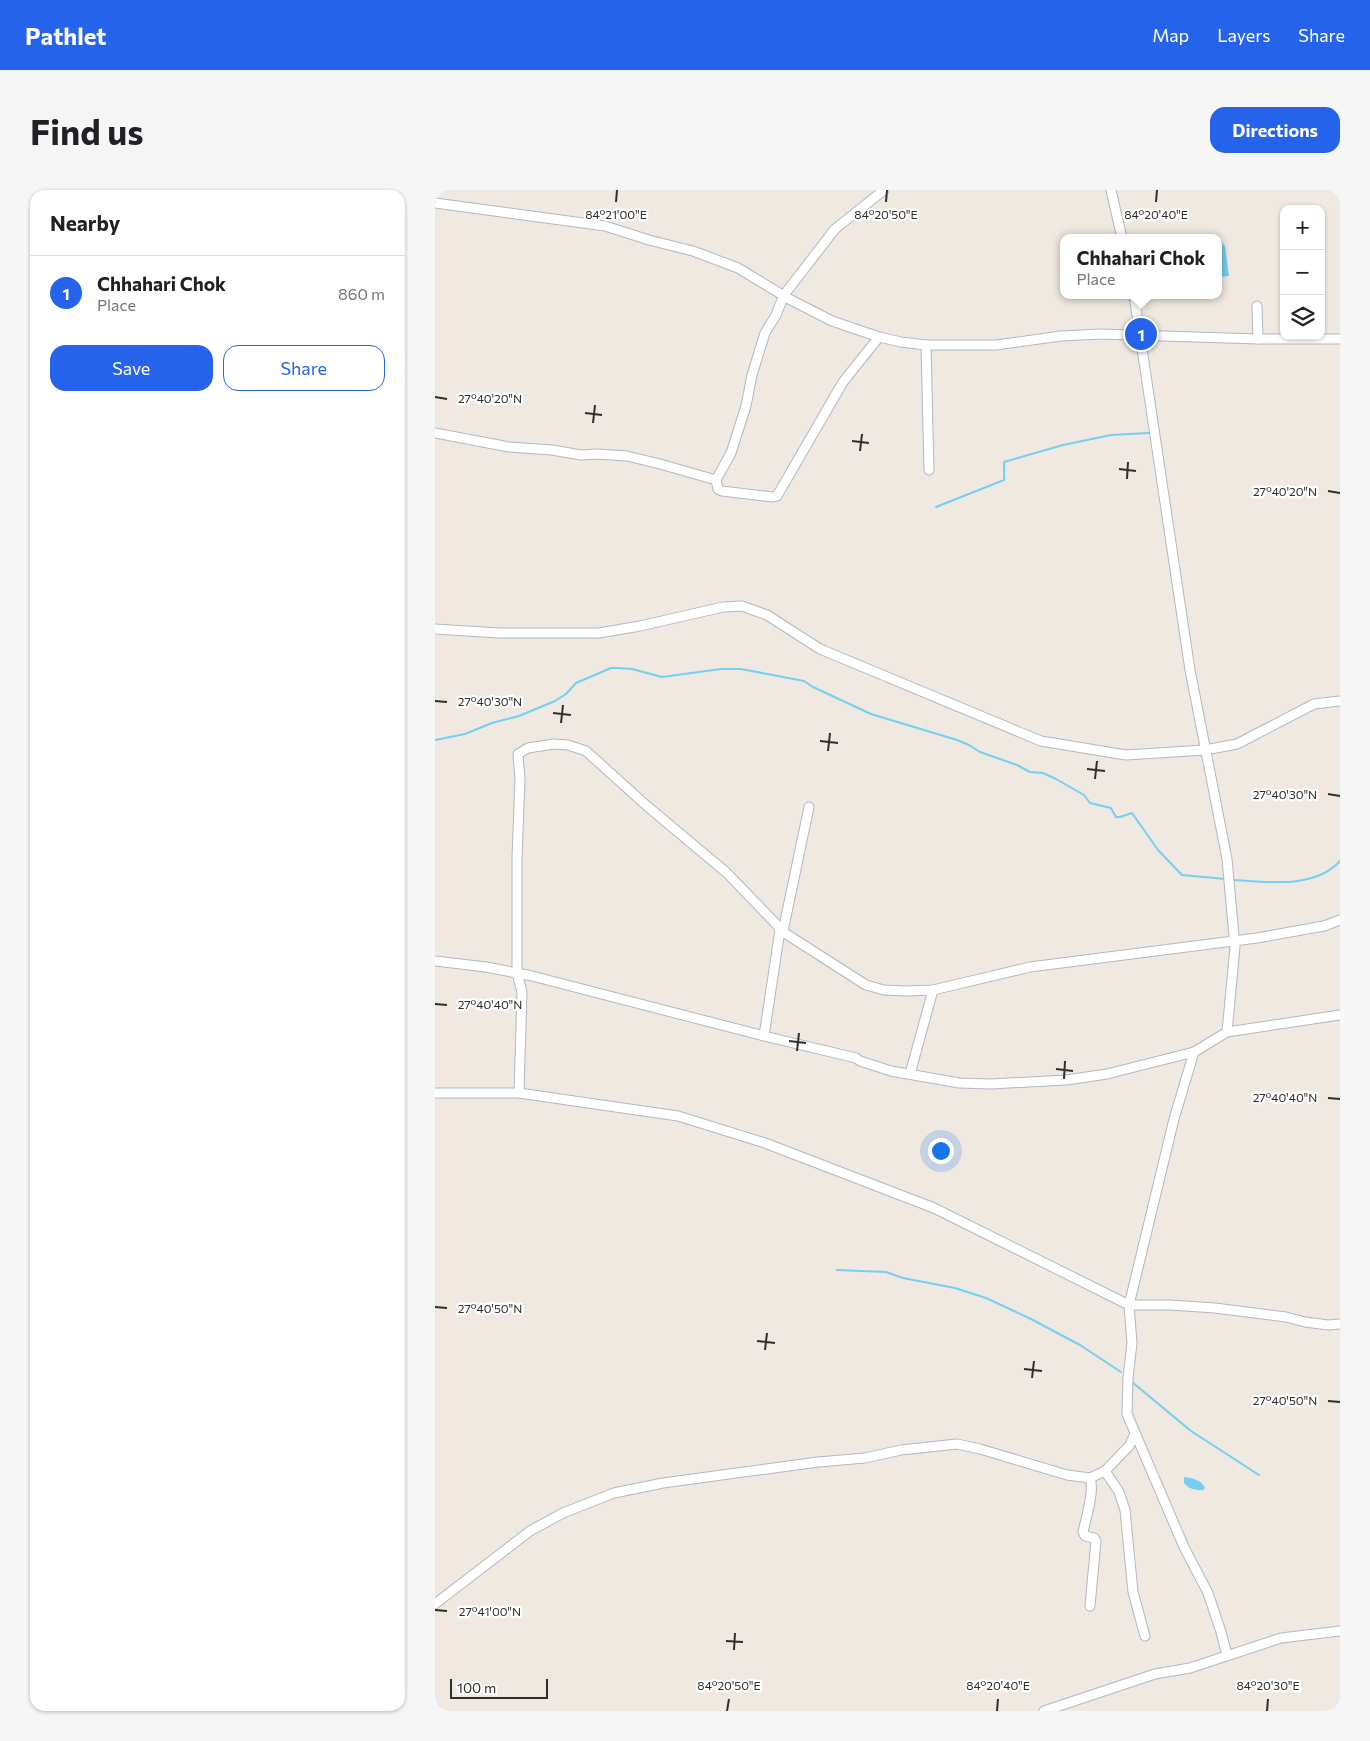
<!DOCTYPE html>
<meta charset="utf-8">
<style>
body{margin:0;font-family:Commissioner,sans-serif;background:#f6f6f6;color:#202124}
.controls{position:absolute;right:15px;top:15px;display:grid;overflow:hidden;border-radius:10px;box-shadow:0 1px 4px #0004}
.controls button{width:45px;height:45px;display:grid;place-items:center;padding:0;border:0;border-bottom:1px solid #e0e0e0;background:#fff;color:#202124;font:25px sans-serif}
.scale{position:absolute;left:15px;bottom:12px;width:98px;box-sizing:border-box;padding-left:5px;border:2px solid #2e2e2e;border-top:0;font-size:14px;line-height:18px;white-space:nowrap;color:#2e2e2e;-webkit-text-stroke:4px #fff;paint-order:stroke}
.you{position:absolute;left:505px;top:960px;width:18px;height:18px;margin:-12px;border:4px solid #fff;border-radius:50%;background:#1a73e8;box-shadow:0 0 0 8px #1a73e833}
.badge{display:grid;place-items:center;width:32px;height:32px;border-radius:50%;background:#2563eb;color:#fff;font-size:16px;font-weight:700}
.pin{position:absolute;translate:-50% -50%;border:2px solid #fff;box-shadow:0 1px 5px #0006}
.popup{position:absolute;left:625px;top:44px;width:162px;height:65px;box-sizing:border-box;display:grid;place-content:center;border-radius:10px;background:#fff;filter:drop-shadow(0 1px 4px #0005);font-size:16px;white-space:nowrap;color:#757577}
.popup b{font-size:19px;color:#202124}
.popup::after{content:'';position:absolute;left:50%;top:100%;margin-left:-10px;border:10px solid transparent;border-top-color:#fff}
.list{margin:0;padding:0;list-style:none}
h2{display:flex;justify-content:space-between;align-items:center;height:65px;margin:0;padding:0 20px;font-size:21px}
h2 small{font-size:16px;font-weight:400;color:#757577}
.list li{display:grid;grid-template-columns:32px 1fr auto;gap:15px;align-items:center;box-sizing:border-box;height:75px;padding:0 20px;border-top:1px solid #e0e0e0}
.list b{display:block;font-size:19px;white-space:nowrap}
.list p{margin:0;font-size:16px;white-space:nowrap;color:#757577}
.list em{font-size:16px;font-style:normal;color:#757577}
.actions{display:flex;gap:10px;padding:15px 20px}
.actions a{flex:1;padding:11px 0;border:1px solid #2563eb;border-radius:15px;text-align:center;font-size:18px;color:#2563eb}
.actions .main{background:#2563eb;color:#fff}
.icon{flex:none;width:28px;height:28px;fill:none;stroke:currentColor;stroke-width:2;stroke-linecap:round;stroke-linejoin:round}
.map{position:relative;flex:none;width:905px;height:1521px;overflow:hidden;border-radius:15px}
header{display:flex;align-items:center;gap:30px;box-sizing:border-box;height:70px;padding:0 25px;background:#2563eb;color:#fff}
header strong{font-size:24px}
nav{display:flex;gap:28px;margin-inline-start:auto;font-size:18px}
.intro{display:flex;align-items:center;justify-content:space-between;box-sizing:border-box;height:120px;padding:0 30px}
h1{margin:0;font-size:35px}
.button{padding:12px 22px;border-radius:15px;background:#2563eb;color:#fff;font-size:18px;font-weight:700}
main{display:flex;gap:30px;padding:0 30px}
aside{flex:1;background:#fff;border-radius:15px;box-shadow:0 1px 4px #0004}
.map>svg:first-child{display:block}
</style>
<header>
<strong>Pathlet</strong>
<nav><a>Map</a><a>Layers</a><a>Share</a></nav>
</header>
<div class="intro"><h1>Find us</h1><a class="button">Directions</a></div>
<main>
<aside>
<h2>Nearby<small></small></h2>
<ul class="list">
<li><span class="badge">1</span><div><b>Chhahari Chok</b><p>Place</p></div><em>860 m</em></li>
</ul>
<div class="actions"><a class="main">Save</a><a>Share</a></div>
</aside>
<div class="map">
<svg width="905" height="1521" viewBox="0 0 905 1521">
<rect width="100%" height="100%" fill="#efe9e1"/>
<g fill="#75cff0">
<polygon points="784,49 790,56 794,86 784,87"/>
<path d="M749 1287C758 1288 766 1290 770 1298L768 1300C760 1301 753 1298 749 1293Z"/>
</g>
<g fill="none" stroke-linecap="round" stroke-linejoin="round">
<g stroke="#75cff0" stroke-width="2">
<polyline points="501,317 569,290 569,272 628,255 676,245 714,243"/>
<polyline points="0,550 30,544 57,533 84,526 120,511 131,504 141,493 176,478 182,478 197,479 227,487 286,479 306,479 369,491 378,497 436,524 522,550 534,555 545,562 582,575 595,582 608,583 621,589 649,605 655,613 676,618 681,627 685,627 697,623 723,660 747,685 790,689"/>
<path d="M799 690C832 692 880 699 905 671"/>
<polyline points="402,1080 451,1082 468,1088 520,1098 551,1108 596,1129 645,1155 686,1182"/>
<polyline points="697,1192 756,1241 824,1285"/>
</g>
<defs>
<g id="minor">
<polyline points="676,0 687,48"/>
<polyline points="0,13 170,36 214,50 258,61 303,78 354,109 397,131 444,147 466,152 491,155 561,155 626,146 666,144 823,149 905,149"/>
<polyline points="699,105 755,480 792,669 800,757 792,842 759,862 739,929 694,1115 697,1153 693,1188 692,1224 749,1357 773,1403 786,1442 792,1465"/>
<polyline points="822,116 823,149"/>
<polyline points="491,155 494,280"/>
<polyline points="0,243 74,257 117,260 146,265 162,264 192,266 225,274 281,290 296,263 311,216 317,185 330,143 341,125 349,105 400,39 449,0"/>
<polyline points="281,290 283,299 287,301 338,307 342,306 408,192 444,147"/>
<polyline points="0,439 64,443 164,443 205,436 288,417 307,416 332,425 385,459 606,551 691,565 770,560 802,554 879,514 905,511"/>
<polyline points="345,740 431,795 449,800 471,801 498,800 595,777 822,748 889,736 905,730"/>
<polyline points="348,741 374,617"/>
<polyline points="0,771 51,777 97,786 329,846 421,868 425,871 456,881 524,893 556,894 631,890 672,884 759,862"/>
<polyline points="792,842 905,825"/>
<polyline points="475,884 498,800"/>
<polyline points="0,903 84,903 243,926 330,953 499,1018 694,1115 735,1115 780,1118 851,1127 870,1132 893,1135 905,1134"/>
<polyline points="84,903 87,802 82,783 82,667 85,589 83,564 93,558 119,554 133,555 151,561 212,616 292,683 343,736 345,740 329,846"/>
<polyline points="670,1281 684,1302 690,1320 698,1402 710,1446"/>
<path d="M655 1288C660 1300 651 1328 648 1342L650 1346 659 1348 661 1351 655 1416"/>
<polyline points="0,1414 95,1341 128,1323 179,1303 228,1293 383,1272 430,1268 466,1260 522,1254 545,1259 632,1285 655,1288 670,1281 694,1256 700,1244"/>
<polyline points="609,1521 720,1484 755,1478 846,1448 905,1441"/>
</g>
</defs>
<use href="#minor" stroke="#b4b7c1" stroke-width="11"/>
<use href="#minor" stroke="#fff" stroke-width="9"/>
</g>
<path fill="none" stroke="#2e2e2e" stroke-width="2" d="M181 12 182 0M451 12 452 0M721 12 722 0M0 207 12 209M150 223 167 225M158 233 160 215M417 251 434 253M425 261 427 244M684 279 701 281M692 289 693 272M893 301 905 303M0 511 12 512M118 523 136 525M126 533 128 515M385 551 403 553M393 561 395 543M652 579 670 581M660 589 662 571M893 604 905 606M0 814 12 815M354 851 371 853M362 861 364 843M621 879 638 881M629 889 630 871M893 908 905 909M0 1117 12 1118M322 1151 340 1153M330 1160 332 1143M589 1179 607 1181M597 1188 599 1171M893 1211 905 1212M0 1420 12 1421M291 1451 308 1452M299 1460 300 1443M292 1521 294 1509M562 1521 563 1509M832 1521 833 1509"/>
<g font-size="12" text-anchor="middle" fill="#2e2e2e" stroke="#fff" stroke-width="4.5" stroke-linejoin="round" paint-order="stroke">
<text x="181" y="29">84°21'00"E</text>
<text x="451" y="29">84°20'50"E</text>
<text x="721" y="29">84°20'40"E</text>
<text x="55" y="213">27°40'20"N</text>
<text x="850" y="306">27°40'20"N</text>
<text x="55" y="516">27°40'30"N</text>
<text x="850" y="609">27°40'30"N</text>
<text x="55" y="819">27°40'40"N</text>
<text x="850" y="912">27°40'40"N</text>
<text x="55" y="1123">27°40'50"N</text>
<text x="850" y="1215">27°40'50"N</text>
<text x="55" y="1426">27°41'00"N</text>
<text x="294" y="1500">84°20'50"E</text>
<text x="563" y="1500">84°20'40"E</text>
<text x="833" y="1500">84°20'30"E</text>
</g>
</svg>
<div class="controls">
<button>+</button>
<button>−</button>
<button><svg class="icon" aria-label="layers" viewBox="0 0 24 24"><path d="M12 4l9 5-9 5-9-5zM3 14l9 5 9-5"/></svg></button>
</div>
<div class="scale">100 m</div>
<div class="you"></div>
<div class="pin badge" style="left:706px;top:144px">1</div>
<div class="popup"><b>Chhahari Chok</b>Place</div>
</div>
</main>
